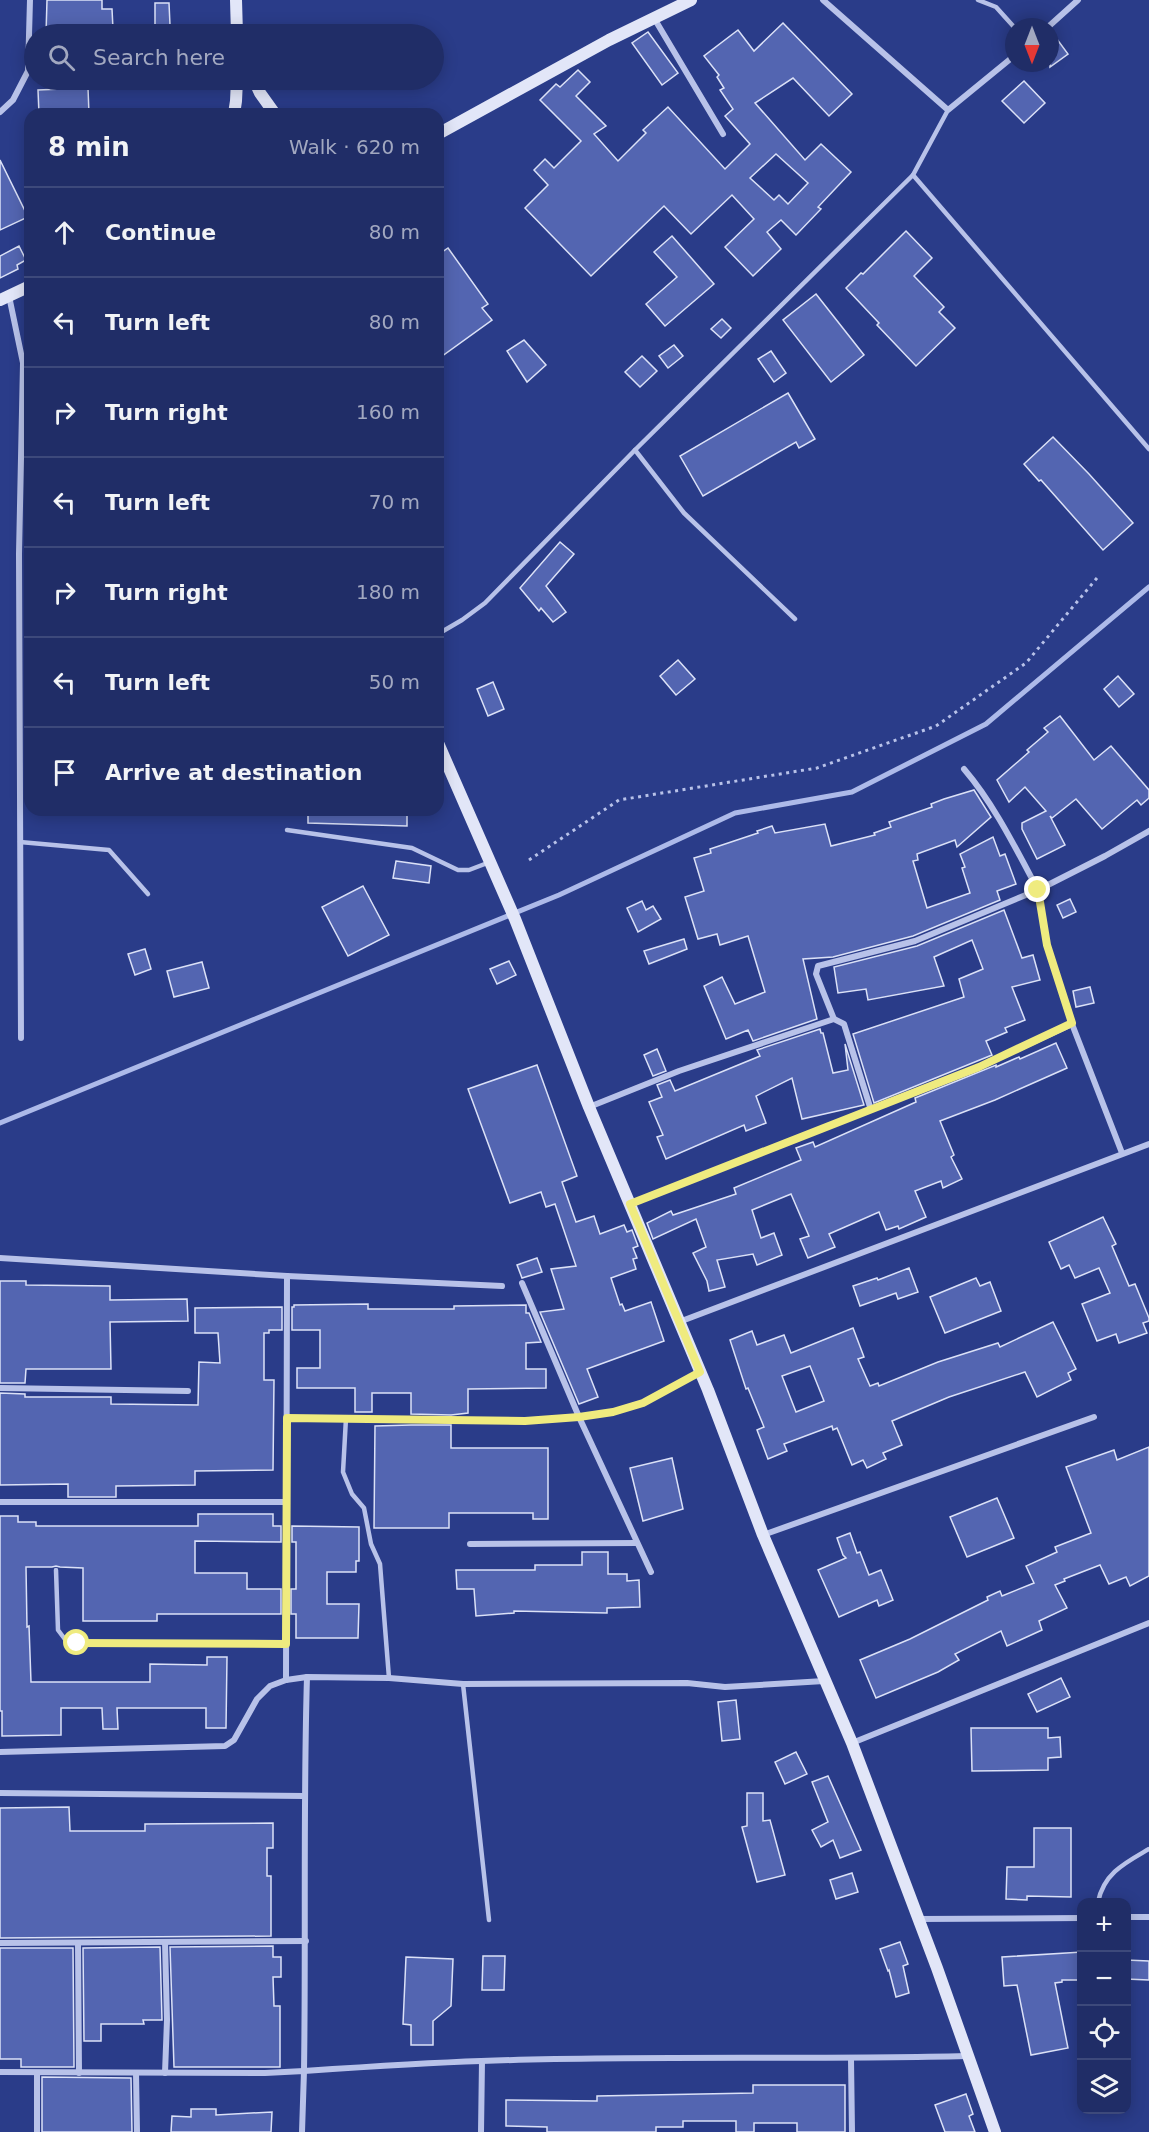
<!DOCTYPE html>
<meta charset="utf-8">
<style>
body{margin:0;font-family:"DejaVu Sans",sans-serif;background:#28356d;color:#f1f3f6}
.controls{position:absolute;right:18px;bottom:18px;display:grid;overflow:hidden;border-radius:12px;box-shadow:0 3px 15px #0003}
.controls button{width:54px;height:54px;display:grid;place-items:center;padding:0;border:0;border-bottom:2px solid #3d497b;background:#202d67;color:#f1f3f6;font:30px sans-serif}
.compass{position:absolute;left:1005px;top:18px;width:54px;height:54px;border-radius:50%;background:#202d67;box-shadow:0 3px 15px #0003;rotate:180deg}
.stop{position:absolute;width:18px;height:18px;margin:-14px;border:4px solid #efeb7f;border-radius:50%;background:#fff}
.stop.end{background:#efeb7f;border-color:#fff;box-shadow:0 2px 6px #0008}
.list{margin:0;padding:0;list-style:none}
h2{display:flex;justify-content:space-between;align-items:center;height:78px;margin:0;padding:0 24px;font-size:26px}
h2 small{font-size:20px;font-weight:400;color:#a2a8c0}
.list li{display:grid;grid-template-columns:39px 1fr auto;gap:18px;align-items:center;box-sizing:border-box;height:90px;padding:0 24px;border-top:2px solid #3d497b}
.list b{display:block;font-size:22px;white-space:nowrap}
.list em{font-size:20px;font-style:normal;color:#a2a8c0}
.icon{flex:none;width:33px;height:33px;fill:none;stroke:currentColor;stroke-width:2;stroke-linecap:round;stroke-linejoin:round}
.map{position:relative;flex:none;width:1149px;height:2132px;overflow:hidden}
.search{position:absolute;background:#202d67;box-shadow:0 3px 15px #0003;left:24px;top:24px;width:420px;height:66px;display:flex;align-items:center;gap:15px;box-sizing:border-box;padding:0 21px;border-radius:33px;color:#a2a8c0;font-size:22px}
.panel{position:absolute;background:#202d67;box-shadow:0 3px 15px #0003;left:24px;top:108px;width:420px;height:708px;border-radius:18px}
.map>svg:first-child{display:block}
</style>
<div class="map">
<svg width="1149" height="2132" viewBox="0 0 1149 2132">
<rect width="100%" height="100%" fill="#2a3c89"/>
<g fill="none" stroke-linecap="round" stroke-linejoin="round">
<polyline stroke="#adbae9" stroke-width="5" points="0,1123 559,895 735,813 852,792 986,724 1149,587"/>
</g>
<g fill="#5365b1" stroke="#dbe1f7" stroke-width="1.5" fill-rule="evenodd">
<polygon points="47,0 102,0 102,9 112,9 113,29 108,30 108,34 46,34"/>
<polygon points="155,3 169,3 170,25 155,25"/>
<path d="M783 23 852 94 829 116 793 78 755 103 805 160 821 144 851 172 818 207 821 209 796 235 781 220 767 232 781 249 753 276 725 247 754 219 732 195 691 234 664 206 591 276 525 208 548 185 534 170 545 159 554 168 581 141 540 100 556 84 560 87 578 70 590 82 576 96 606 126 594 134 618 161 646 133 643 130 668 107 725 169 750 144 725 116 733 109 720 90 724 88 717 77 719 75 704 56 738 30 754 51ZM776 154 808 183 788 204 779 195 774 200 750 178Z"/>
<polygon points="1051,31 1068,54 1050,67 1050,32"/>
<polygon points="648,32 678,73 662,85 632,43"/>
<polygon points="1024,81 1045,103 1024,123 1002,101"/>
<polygon points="88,88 89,114 39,114 38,90"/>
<polygon points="0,160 28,217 0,230"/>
<polygon points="906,231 932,258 914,276 944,307 939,312 955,328 916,366 877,325 879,323 846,288 861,273 863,274"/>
<polygon points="672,236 714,284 665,326 646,304 677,277 654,252"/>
<polygon points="19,246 26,260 17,265 18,269 0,278 0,256"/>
<polygon points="448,248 488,304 482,308 492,320 438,359 438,255"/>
<polygon points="816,294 864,355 831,382 783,320"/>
<polygon points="722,319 731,328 721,338 711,329"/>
<polygon points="524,340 546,365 527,382 507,351"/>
<polygon points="674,345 683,356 668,368 659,356"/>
<polygon points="771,351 786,373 774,382 758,359"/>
<polygon points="642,356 657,371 640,387 625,372"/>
<polygon points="788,393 815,439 799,448 796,442 703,496 680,456"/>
<polygon points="1053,437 1089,474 1133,523 1103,550 1041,480 1039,481 1024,464"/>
<polygon points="560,542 574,554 546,586 566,612 553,622 541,608 539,611 520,588"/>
<polygon points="678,660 695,679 676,695 660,676"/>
<polygon points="1118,676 1134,694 1119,707 1104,689"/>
<polygon points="493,682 504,709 488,716 477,689"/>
<polygon points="1060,716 1094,760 1111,746 1149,790 1149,798 1141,805 1137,800 1102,829 1076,799 1052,818 1050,816 1065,845 1037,859 1022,829 1022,823 1046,811 1025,787 1009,802 997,780 1029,752 1027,750 1048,732 1044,728"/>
<polygon points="974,790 991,817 957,847 955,840 917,854 918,860 913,861 927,908 970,893 962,868 965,867 960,854 993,837 1000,856 1005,854 1016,884 997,891 1000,900 913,936 833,957 803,959 817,1019 753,1041 748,1030 726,1039 704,986 722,977 735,1004 765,992 748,936 720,945 717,934 698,939 685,897 704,891 694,858 711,853 710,849 758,833 757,831 772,826 775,833 825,824 831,846 875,835 874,833 891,827 889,822 932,807 931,804 944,799"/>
<polygon points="308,810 407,810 407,826 308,823"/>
<polygon points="396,861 431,866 429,883 393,878"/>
<polygon points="363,886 389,935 348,956 322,907"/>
<polygon points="1070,899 1076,912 1063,918 1057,905"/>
<polygon points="642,901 646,910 653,906 661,919 638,932 627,908"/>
<polygon points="1004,910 1022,958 1033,955 1040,980 1012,987 1025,1020 1005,1028 1007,1032 986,1041 992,1055 874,1103 853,1034 964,997 959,979 983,969 972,940 934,957 944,986 868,1000 866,989 838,993 834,967 917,946"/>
<polygon points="684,939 687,949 649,964 644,951"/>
<polygon points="145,949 151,969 135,975 128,954"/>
<polygon points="509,961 516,975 497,984 490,969"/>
<polygon points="202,962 209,988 174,997 167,971"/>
<polygon points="1090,987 1094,1003 1076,1007 1073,991"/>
<polygon points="820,1029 821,1033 823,1033 833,1073 848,1070 845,1044 864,1105 802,1119 792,1078 756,1096 766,1123 746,1131 744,1125 666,1159 657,1137 663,1135 649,1102 662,1097 657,1085 670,1080 675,1091 760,1056 757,1050"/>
<polygon points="1056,1043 1067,1068 995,1100 940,1121 954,1155 951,1157 962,1179 943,1188 941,1181 915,1191 926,1217 899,1229 898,1226 886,1230 879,1212 829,1234 835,1247 808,1258 800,1239 809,1236 791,1194 752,1210 761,1238 774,1233 782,1255 757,1265 753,1254 717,1260 725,1287 709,1291 707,1281 693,1253 706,1247 696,1219 653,1239 647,1223 671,1211 673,1215 736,1194 734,1188 801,1160 796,1148 813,1142 815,1147 916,1102 915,1098 996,1065 996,1067 1019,1057 1020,1059"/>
<polygon points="657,1049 666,1071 653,1076 644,1055"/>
<polygon points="537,1065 577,1176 562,1182 576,1222 594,1216 600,1234 624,1225 627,1232 632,1230 638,1246 633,1248 637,1258 633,1259 636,1269 611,1278 620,1305 622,1304 625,1311 651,1302 664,1341 587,1369 598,1397 579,1404 540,1312 564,1309 551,1269 576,1266 555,1204 546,1207 541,1192 510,1203 468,1089"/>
<polygon points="1103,1217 1116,1244 1112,1246 1129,1286 1135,1284 1149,1318 1149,1321 1143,1323 1147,1333 1119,1343 1116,1334 1097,1341 1082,1304 1110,1293 1099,1268 1075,1278 1069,1265 1061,1269 1049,1242"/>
<polygon points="537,1258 542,1272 522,1278 517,1265"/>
<polygon points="909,1268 918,1292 898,1299 896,1293 860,1306 853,1286 877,1278 878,1280"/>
<polygon points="976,1278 980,1286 990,1282 1001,1311 945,1333 930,1297"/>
<polygon points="0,1281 26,1281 26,1285 110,1286 110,1300 187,1299 188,1321 110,1322 111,1369 26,1369 25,1383 0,1383"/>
<polygon points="368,1304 368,1309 454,1309 454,1306 526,1305 526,1313 529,1313 541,1342 526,1343 526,1369 546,1369 546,1388 468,1389 468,1413 451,1415 411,1414 411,1393 372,1393 372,1412 355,1412 355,1388 297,1388 297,1368 320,1368 320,1330 292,1330 292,1307 294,1307 294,1305"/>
<polygon points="282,1307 282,1330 269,1330 269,1333 264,1333 264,1380 274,1380 273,1470 195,1471 195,1485 116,1486 116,1497 68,1497 68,1484 0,1485 0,1393 25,1394 25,1397 111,1397 111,1404 198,1405 199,1362 220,1363 218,1333 195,1333 195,1308"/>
<path d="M1053 1322 1076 1369 1068 1373 1071 1380 1037 1397 1025 1372 949 1397 892 1421 902 1445 883 1453 886 1459 867 1468 863 1460 852 1465 837 1428 833 1430 832 1426 784 1444 787 1451 768 1459 757 1430 764 1427 748 1388 746 1389 730 1340 752 1331 757 1345 784 1335 791 1353 853 1328 864 1357 858 1359 870 1386 878 1383 879 1386 938 1362 998 1343 1000 1347ZM810 1366 824 1401 796 1412 782 1376Z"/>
<polygon points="411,1425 451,1425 451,1448 548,1448 548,1519 533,1519 533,1513 449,1513 449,1528 374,1528 375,1426"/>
<polygon points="1149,1447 1149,1576 1130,1586 1126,1577 1109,1584 1100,1565 1064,1579 1065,1581 1055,1585 1067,1608 1039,1621 1042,1630 1007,1646 1001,1631 955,1654 959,1660 938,1672 876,1698 860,1660 910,1639 988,1600 987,1597 1000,1591 1002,1596 1034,1583 1026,1566 1057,1552 1055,1547 1091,1533 1066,1467 1114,1450 1117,1460"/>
<polygon points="672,1458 683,1509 643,1521 630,1468"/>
<polygon points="997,1498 1014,1538 967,1557 950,1517"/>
<polygon points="198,1514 273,1514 273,1526 281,1526 281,1542 195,1541 195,1573 247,1573 247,1589 281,1589 281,1614 157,1614 157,1621 83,1621 83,1568 60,1567 56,1566 52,1567 26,1567 27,1627 29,1626 31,1682 150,1682 150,1664 207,1665 207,1657 227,1657 226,1728 206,1728 206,1708 117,1708 118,1729 103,1729 102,1708 61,1708 61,1735 2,1736 2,1711 0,1711 0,1516 18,1516 18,1522 36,1522 36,1526 198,1526"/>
<polygon points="292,1526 359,1527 359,1561 356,1561 356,1572 327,1572 327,1604 359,1604 358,1638 296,1638 296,1614 291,1614 291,1589 296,1589 296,1542 292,1542"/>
<polygon points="850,1533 857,1553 860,1552 869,1575 881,1570 893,1600 879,1606 877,1600 839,1617 818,1570 846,1558 843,1555 837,1538"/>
<polygon points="582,1552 608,1552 608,1574 627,1574 627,1581 639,1580 640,1607 607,1608 607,1613 514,1611 514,1613 476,1616 474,1589 457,1589 456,1570 535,1570 535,1565 582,1565"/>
<polygon points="1061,1678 1070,1697 1037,1712 1028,1694"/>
<polygon points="736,1700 740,1739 722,1741 718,1702"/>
<polygon points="971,1728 1048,1728 1048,1738 1060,1737 1061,1757 1048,1758 1048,1770 972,1771"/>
<polygon points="796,1752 807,1774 785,1784 775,1762"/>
<polygon points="828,1776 861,1850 840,1858 833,1840 821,1847 812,1830 828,1822 812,1782"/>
<polygon points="747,1793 763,1793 763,1821 770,1820 785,1875 757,1882 742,1827 747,1826"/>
<polygon points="69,1807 70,1831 145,1831 145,1824 273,1823 273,1848 267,1848 267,1876 271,1876 271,1936 0,1938 0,1808"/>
<polygon points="1034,1828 1071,1828 1071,1897 1027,1896 1027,1900 1006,1899 1007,1867 1034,1867"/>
<polygon points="852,1873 858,1892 836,1899 830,1880"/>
<polygon points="900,1942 908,1964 903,1966 909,1993 896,1997 889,1970 888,1971 880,1949"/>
<polygon points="273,1946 273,1957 281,1957 281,1977 273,1977 274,2006 280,2006 280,2067 174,2067 170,1947"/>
<polygon points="160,1947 162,2020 143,2020 144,2024 101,2024 101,2041 84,2041 83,1948"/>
<polygon points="0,1948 73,1948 74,2067 21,2067 21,2059 0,2059"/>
<polygon points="1082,1952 1082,1980 1062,1980 1062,1982 1055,1983 1068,2048 1031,2055 1017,1985 1004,1986 1002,1957"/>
<polygon points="483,1956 505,1956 504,1990 482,1990"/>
<polygon points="406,1957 453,1959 451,2006 433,2021 433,2045 411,2045 411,2025 403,2024"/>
<polygon points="1126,1960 1149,1961 1149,1980 1126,1979"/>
<polygon points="42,2077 131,2078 132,2132 42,2132"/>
<polygon points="753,2085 845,2085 845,2132 797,2132 797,2123 754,2123 754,2132 736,2132 736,2121 683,2121 683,2127 656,2127 656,2132 547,2132 547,2127 506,2126 506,2100 597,2101 597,2096 753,2093"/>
<polygon points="966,2094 973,2114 969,2116 975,2132 945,2132 935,2105"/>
<polygon points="191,2109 216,2109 216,2115 272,2112 271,2132 171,2132 172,2116 191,2117"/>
</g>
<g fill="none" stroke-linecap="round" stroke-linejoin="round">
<polyline stroke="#b8c2e9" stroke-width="3" stroke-dasharray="3 4.5" stroke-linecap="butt" points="529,860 619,800 817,768 936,726 1026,663 1097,578"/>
<g stroke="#b8c2e9" stroke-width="4.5">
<polyline points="978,0 996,7 1014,27"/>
<polyline points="28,71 34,71"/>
<polyline points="913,175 1149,449"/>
<polyline points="635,450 684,513 795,619"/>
<polyline points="438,634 462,620 485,603 635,450 913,175 948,110"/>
<polyline points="287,830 412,848 458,870 469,870 490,862"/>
<polyline points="20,842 109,850 148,894"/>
<polyline points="346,1418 343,1472 352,1494 364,1508 371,1544 380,1564 389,1678"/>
<polyline points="56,1570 58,1630 67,1642 286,1644"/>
<polyline points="463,1684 489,1920"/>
<path d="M1098 1902C1104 1873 1125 1863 1149 1849"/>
</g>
<g stroke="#b8c2e9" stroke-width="6">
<polyline points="823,0 948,110 1014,56"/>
<polyline points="654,18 723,134"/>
<polyline points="1048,27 1078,0"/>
<polyline points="0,112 13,100 28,71 30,0"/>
<polyline points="9,296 23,363 19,554 21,1038"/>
<path d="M834 1019 816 974 818 966 915 941 1038 890C1016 849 994 804 964 769"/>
<polyline points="589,1107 679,1071 834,1019 844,1024 871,1110"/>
<polyline points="1122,1153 1072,1024 1047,945 1038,890 1105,856 1149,831"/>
<polyline points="630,1204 979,1067 1072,1024"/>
<polyline points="0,1258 287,1276 502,1286"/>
<polyline points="522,1283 579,1417 651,1572"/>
<polyline points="679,1322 1149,1144"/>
<polyline points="0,1388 188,1391"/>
<polyline points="287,1418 525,1421 579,1417 613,1412 643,1403 700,1372"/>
<polyline points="0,1502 286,1502"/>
<polyline points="763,1535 1094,1417"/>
<polyline points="470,1544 637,1543"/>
<path d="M307 1677C303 1809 306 1940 304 2071 363 2067 422 2063 481 2061 643 2055 805 2060 967 2056"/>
<polyline points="286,1680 287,1276"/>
<polyline points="852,1743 1149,1623"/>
<polyline points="0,1752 225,1746 234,1740 257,1699 270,1686 286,1680 307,1677 389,1678 463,1684 687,1683 725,1687 824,1681"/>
<polyline points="0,1793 304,1796"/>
<polyline points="1126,1917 1149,1917"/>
<polyline points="919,1919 1082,1918"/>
<polyline points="165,1942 167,2020 165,2073"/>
<polyline points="0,1943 306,1941"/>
<polyline points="78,1943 79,2073"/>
<polyline points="851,2059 852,2132"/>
<polyline points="0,2072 265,2073 304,2071 302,2132"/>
<polyline points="37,2073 37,2132"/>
<polyline points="136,2073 137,2132"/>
<polyline points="481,2132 482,2061"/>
</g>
<g stroke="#e2e6f8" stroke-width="12">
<polyline points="236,0 237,34"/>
<polyline points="254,80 260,93 275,114"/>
<polyline points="234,114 236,101 237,80"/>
<polyline points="438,134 609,40 691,0"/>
<polyline points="0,300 30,286"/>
<polyline points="438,743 515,919 589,1107 708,1390 763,1535 852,1743 937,1968 995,2132"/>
</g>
</g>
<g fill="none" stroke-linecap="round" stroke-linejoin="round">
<polyline stroke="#efeb7f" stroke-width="8" points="77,1643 286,1644 287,1418 525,1421 579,1417 613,1412 643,1403 700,1372 630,1204 979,1067 1072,1023 1047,945 1038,890"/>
</g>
</svg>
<div class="controls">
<button>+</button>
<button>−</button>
<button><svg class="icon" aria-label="locate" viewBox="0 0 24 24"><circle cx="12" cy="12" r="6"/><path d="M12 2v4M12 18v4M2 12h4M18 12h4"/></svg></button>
<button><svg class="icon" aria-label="layers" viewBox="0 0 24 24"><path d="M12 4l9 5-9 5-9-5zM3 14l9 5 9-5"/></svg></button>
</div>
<svg class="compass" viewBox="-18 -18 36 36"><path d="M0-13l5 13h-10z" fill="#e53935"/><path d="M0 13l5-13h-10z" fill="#a2a8c0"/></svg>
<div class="stop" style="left:77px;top:1643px"></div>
<div class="stop end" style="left:1038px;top:890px"></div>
<div class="search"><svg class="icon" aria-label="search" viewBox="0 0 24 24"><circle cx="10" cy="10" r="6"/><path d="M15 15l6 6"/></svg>Search here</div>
<section class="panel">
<h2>8 min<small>Walk · 620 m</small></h2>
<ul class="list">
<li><svg class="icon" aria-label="ahead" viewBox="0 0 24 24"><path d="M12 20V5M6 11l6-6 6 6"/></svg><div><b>Continue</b></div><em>80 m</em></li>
<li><svg class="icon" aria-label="left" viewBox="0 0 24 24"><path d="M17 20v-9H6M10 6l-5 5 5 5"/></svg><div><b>Turn left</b></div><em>80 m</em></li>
<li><svg class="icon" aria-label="right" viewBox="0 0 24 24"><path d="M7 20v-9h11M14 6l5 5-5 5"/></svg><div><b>Turn right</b></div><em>160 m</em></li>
<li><svg class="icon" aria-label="left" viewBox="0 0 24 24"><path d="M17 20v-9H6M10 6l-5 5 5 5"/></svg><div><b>Turn left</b></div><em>70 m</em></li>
<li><svg class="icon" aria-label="right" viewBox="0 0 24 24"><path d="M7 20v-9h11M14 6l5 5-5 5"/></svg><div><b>Turn right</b></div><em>180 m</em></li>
<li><svg class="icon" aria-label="left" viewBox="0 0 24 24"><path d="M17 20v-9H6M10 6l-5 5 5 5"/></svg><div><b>Turn left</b></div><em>50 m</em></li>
<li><svg class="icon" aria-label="arrive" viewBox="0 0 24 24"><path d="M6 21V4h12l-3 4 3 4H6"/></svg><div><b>Arrive at destination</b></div></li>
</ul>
</section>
</div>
